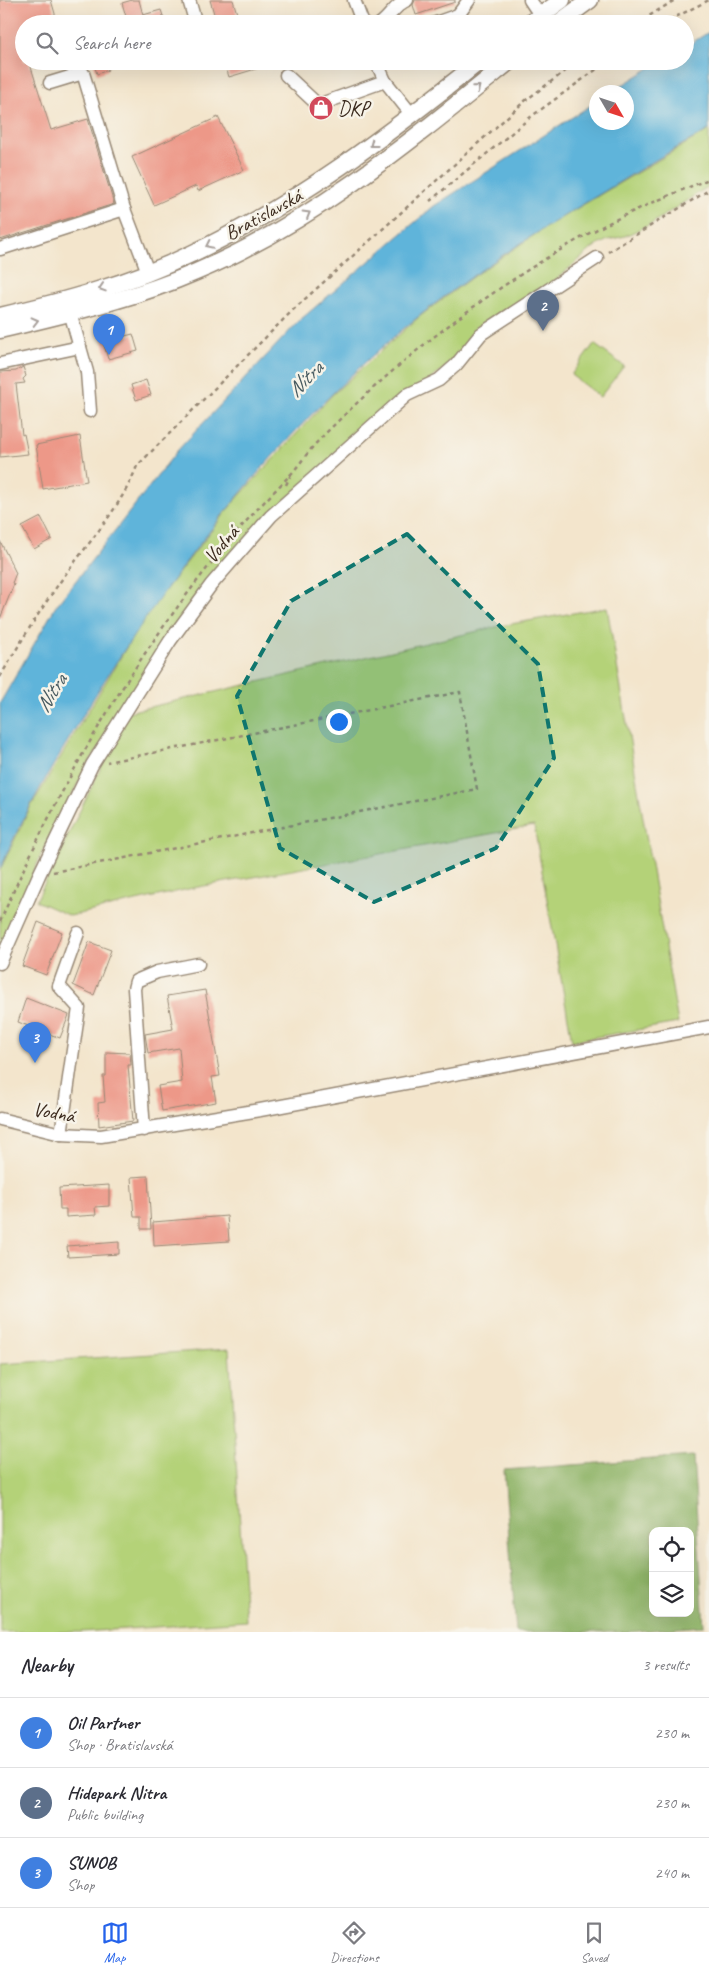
<!DOCTYPE html>
<meta charset="utf-8">
<style>
body{margin:0;font-family:Caveat,sans-serif;background:#f7f7f7;color:#2b2b33}
.controls{position:absolute;right:15px;bottom:15px;display:grid;overflow:hidden;border-radius:10px;box-shadow:0 5px 20px #0002}
.controls button{width:45px;height:45px;display:grid;place-items:center;padding:0;border:0;border-bottom:1px solid #e1e1e2;background:#fff;color:#2b2b33;font:25px sans-serif}
.compass{position:absolute;left:589px;top:85px;width:45px;height:45px;border-radius:50%;background:#fff;box-shadow:0 5px 20px #0002;rotate:129deg}
.you{position:absolute;left:338px;top:721px;width:18px;height:18px;margin:-12px;border:4px solid #fff;border-radius:50%;background:#1a73e8;box-shadow:0 0 0 8px #1a73e833}
.badge{display:grid;place-items:center;width:32px;height:32px;border-radius:50%;background:#2563eb;color:#fff;font-size:16px;font-weight:700}
.pin{position:absolute;translate:-50% -41px;filter:drop-shadow(0 1px 2px #0008)}
.pin::after{content:'';position:absolute;top:26px;width:18px;height:15px;background:inherit;clip-path:polygon(0 0,100% 0,50% 100%)}
.list{margin:0;padding:0;list-style:none}
h2{display:flex;justify-content:space-between;align-items:center;height:65px;margin:0;padding:0 20px;font-size:21px}
h2 small{font-size:16px;font-weight:400;color:#7c7c81}
.list li{display:grid;grid-template-columns:32px 1fr auto;gap:15px;align-items:center;box-sizing:border-box;height:70px;padding:0 20px;border-top:1px solid #e1e1e2}
.list b{display:block;font-size:19px;white-space:nowrap}
.list p{margin:0;font-size:16px;white-space:nowrap;color:#7c7c81}
.list em{font-size:16px;font-style:normal;color:#7c7c81}
.icon{flex:none;width:28px;height:28px;fill:none;stroke:currentColor;stroke-width:2;stroke-linecap:round;stroke-linejoin:round}
.map{position:relative;flex:none;width:709px;height:1632px;overflow:hidden}
.search{position:absolute;background:#fff;box-shadow:0 5px 20px #0002;left:15px;right:15px;top:15px;height:55px;display:flex;align-items:center;gap:12px;box-sizing:border-box;padding:0 18px;border-radius:28px;color:#7c7c81;font-size:19px}
.sheet{height:275px;background:#fff}
nav{display:flex;justify-content:space-around;align-items:center;box-sizing:border-box;height:70px;border-top:1px solid #e1e1e2;background:#fff;font-size:14px;color:#7c7c81}
nav a{display:grid;justify-items:center;gap:2px}
nav .on{color:#2563eb}
.map>svg:first-child{display:block}
</style>
<div class="map">
<svg width="709" height="1632" viewBox="0 0 709 1632">
<rect width="100%" height="100%" fill="#f7f3e8"/>
<filter id="ink" filterUnits="userSpaceOnUse"><feTurbulence type="fractalNoise" baseFrequency=".02" numOctaves="2"/><feDisplacementMap in="SourceGraphic" scale="10" xChannelSelector="R" yChannelSelector="G"/><feConvolveMatrix kernelMatrix="1 2 1 2 8 2 1 2 1" color-interpolation-filters="sRGB"/></filter>
<filter id="wash" filterUnits="userSpaceOnUse"><feTurbulence type="fractalNoise" baseFrequency=".0096" numOctaves="4" result="noise"/><feDisplacementMap in="SourceGraphic" scale="20" xChannelSelector="R" yChannelSelector="G"/><feGaussianBlur stdDeviation="1.12" result="paint"/><feColorMatrix in="noise" values="0 0 0 0 0 0 0 0 0 0 0 0 0 0 0 0 0 1.4 0 .05"/><feComposite in="paint" operator="in"/></filter>
<g filter="url(#wash)">
<rect width="100%" height="100%" fill="#f3e5cc"/>
<g fill="#b4d278" stroke="#787e4b">
<polygon points="709,130 709,186 651,224 625,236 608,240 594,247 558,278 474,335 453,361 262,519 89,762 44,848 0,952 0,870 30,808 146,615 233,503 333,394 419,317 475,275 549,225"/>
<polygon points="594,344 624,366 600,397 571,375"/>
<polygon points="607,607 678,1023 572,1041 534,826 193,888 70,916 36,901 128,712 500,626"/>
<polygon points="229,1349 246,1621 80,1632 0,1632 0,1364"/>
</g>
<path fill="#8fb468" stroke="#656f43" fill-rule="evenodd" d="M693 1456 704 1626 626 1632H516L504 1470ZM653 1531H690V1613H653Z"/>
<path fill="#5eb4da" stroke="#4c6f7c" d="M709 32V130C673 149 639 170 605 191 523 240 441 293 370 358 260 458 167 578 90 704 58 758 23 812 0 870V703L56 606 177 451 300 320 434 206 596 102V122H626V92H611L661 61H685V47Z"/>
<g id="blocks">
<g fill="#ed9888">
<polygon points="0,0 51,0 58,24 24,24 24,61 29,61 51,130 88,119 114,204 0,240"/>
<polygon points="132,0 139,0 143,15 161,10 164,19 149,24 124,24 124,21 127,20 122,3"/>
<polygon points="210,0 233,0 240,24 217,24"/>
<polygon points="415,0 455,0 455,2 416,15 413,5"/>
<polygon points="93,61 105,61 108,70 97,74"/>
<polygon points="224,61 272,61 272,64 229,77"/>
<polygon points="218,117 244,170 198,191 196,186 154,205 132,157"/>
<polygon points="116,334 117,338 133,334 138,351 108,359 102,338"/>
<polygon points="23,367 26,376 23,379 25,383 16,384 22,435 24,434 28,454 0,457 0,372 16,371"/>
<polygon points="146,380 151,395 136,400 131,385"/>
<polygon points="80,436 87,481 43,489 36,445"/>
<polygon points="41,517 52,539 34,549 22,527"/>
<polygon points="0,541 16,573 12,583 14,584 0,619"/>
<polygon points="38,922 62,932 46,975 22,966"/>
<polygon points="89,942 111,950 94,995 73,985"/>
<polygon points="205,990 220,1076 212,1077 216,1102 162,1111 158,1086 182,1082 179,1048 148,1053 145,1034 173,1029 167,996"/>
<polygon points="26,998 69,1015 60,1038 18,1022"/>
<polygon points="106,1052 130,1053 131,1065 128,1065 133,1121 99,1126 98,1103 105,1102 103,1076 106,1076"/>
<polygon points="148,1176 151,1229 141,1229 141,1217 134,1217 131,1177"/>
<polygon points="109,1185 109,1206 95,1207 96,1215 66,1217 66,1209 60,1209 59,1188"/>
<polygon points="227,1216 229,1241 154,1246 153,1222"/>
<polygon points="119,1242 119,1254 68,1257 67,1246"/>
</g>
</g>
</g>
<g filter="url(#ink)">
<use href="#blocks" fill-opacity="0" stroke="#978875" stroke-width="1"/>
<g fill="none" stroke-linecap="round" stroke-linejoin="round">
<defs>
<g id="minor">
<polyline points="189,0 196,24"/>
<polyline points="354,0 363,24"/>
<polyline points="530,0 540,15"/>
<path d="M380 24C390 17 396 4 407 0"/>
<polyline points="433,24 458,15 469,0"/>
<polyline points="376,61 385,81 412,115"/>
<polyline points="286,75 318,105 385,81"/>
<polyline points="50,83 83,73 124,209 148,272"/>
<polyline points="0,249 124,209"/>
<polyline points="70,312 87,372 90,411"/>
<polyline points="0,364 80,347"/>
<polyline points="0,963 39,875 92,765 170,641 211,585 271,516 407,395 439,380 456,365 481,334 597,258"/>
<polyline points="0,1119 61,1134 101,1136 260,1110 709,1027"/>
<polyline points="144,1130 134,989 136,981 157,972 198,964"/>
<polyline points="61,1134 79,1008 59,986 78,933"/>
</g>
<g id="major">
<polyline points="529,24 562,0"/>
<polyline points="557,24 590,0"/>
<path d="M0 316C65 301 131 283 191 254 297 204 389 134 480 61"/>
<path d="M0 330C66 314 134 299 196 272 314 222 411 141 510 61"/>
</g>
</defs>
<use href="#minor" stroke="#978875" stroke-width="15"/>
<use href="#major" stroke="#978875" stroke-width="19"/>
<g stroke="#978875" stroke-width="2.5" stroke-dasharray="4 4" stroke-linecap="butt">
<polyline points="636,24 675,0"/>
<polyline points="662,24 709,0"/>
<polyline points="430,201 532,116 608,61"/>
<polyline points="608,252 709,190"/>
<polyline points="286,485 291,474"/>
<path d="M0 677C21 641 43 605 68 571 93 537 122 505 137 466L295 308 526 100 579 61"/>
<polyline points="53,872 477,789 460,692 107,762"/>
<path d="M0 922C58 787 131 660 225 546 246 520 270 496 293 472 302 461 310 449 320 439 397 361 484 293 579 239 621 215 665 197 709 179"/>
</g>
<use href="#minor" stroke="#fff" stroke-width="12"/>
<use href="#major" stroke="#fff" stroke-width="16"/>
</g>
<defs><path id="oneway-chevron" d="M-2-3.5L2.5 0L-2 3.5" fill="none" stroke-width="1.6" stroke-linecap="round" stroke-linejoin="round" transform="scale(1.25)"/></defs>
<g stroke="#a79f9a">
<use href="#oneway-chevron" transform="translate(477 88) rotate(-39)"/>
<use href="#oneway-chevron" transform="translate(373 144) rotate(143)"/>
<use href="#oneway-chevron" transform="translate(307 214) rotate(-31)"/>
<use href="#oneway-chevron" transform="translate(209 245) rotate(154)"/>
<use href="#oneway-chevron" transform="translate(102 288) rotate(162)"/>
<use href="#oneway-chevron" transform="translate(35 321) rotate(-14)"/>
</g>
</g>
<path fill="#0f766e" fill-opacity="0.2" stroke="#0f766e" stroke-width="4" stroke-dasharray="10 6" stroke-linejoin="round" d="M407 534 538 664 554 758 496 848 374 902 280 848 237 696 291 601Z"/>
<defs>
<symbol id="shop-disc" viewBox="-11 -11 22 22"><circle r="9.5" fill="#d1495b" stroke="#f7f3e8"/><path d="M-5-2.5h2.3a2.7 3.5 0 0 1 5.4 0H5L5.5 6h-11ZM-1.5-2.5h3a1.5 2.3 0 0 0-3 0Z" fill="#fff"/></symbol>
</defs>
<g fill-rule="evenodd">
<use href="#shop-disc" x="307" y="94" width="28" height="28"/>
</g>
<g text-anchor="middle" stroke-width="5" stroke-linejoin="round" paint-order="stroke">
<g font-size="20" fill="#3b2a1e" stroke="#f7f3e8" text-anchor="start">
<text x="338" y="115">DKP</text>
</g>
<g font-size="20" fill="#3b2a1e" stroke="#f7f3e8">
<text transform="translate(263 214) rotate(-29)" y="7">Bratislavská</text>
<text transform="translate(221 544) rotate(-50)" y="7">Vodná</text>
<text transform="translate(54 1112) rotate(10)" y="7">Vodná</text>
</g>
<g font-size="21" font-style="italic" fill="#475a60" stroke="#f7f3e8">
<text transform="translate(305 379) rotate(-45)" y="7">Nitra</text>
<text transform="translate(51 693) rotate(-58)" y="7">Nitra</text>
</g>
</g>
</svg>
<div class="controls">
<button><svg class="icon" aria-label="locate" viewBox="0 0 24 24"><circle cx="12" cy="12" r="6"/><path d="M12 2v4M12 18v4M2 12h4M18 12h4"/></svg></button>
<button><svg class="icon" aria-label="layers" viewBox="0 0 24 24"><path d="M12 4l9 5-9 5-9-5zM3 14l9 5 9-5"/></svg></button>
</div>
<svg class="compass" viewBox="-18 -18 36 36"><path d="M0-13l5 13h-10z" fill="#e53935"/><path d="M0 13l5-13h-10z" fill="#7c7c81"/></svg>
<div class="you"></div>
<div class="pin badge" style="left:109px;top:355px;background:#3f7fe0">1</div>
<div class="pin badge" style="left:543px;top:331px;background:#5c6f8a">2</div>
<div class="pin badge" style="left:35px;top:1063px;background:#3f7fe0">3</div>
<div class="search"><svg class="icon" aria-label="search" viewBox="0 0 24 24"><circle cx="10" cy="10" r="6"/><path d="M15 15l6 6"/></svg>Search here</div>
</div>
<section class="sheet">
<h2>Nearby<small>3 results</small></h2>
<ul class="list">
<li><span class="badge" style="background:#3f7fe0">1</span><div><b>Oil Partner</b><p>Shop · Bratislavská</p></div><em>230 m</em></li>
<li><span class="badge" style="background:#5c6f8a">2</span><div><b>Hidepark Nitra</b><p>Public building</p></div><em>230 m</em></li>
<li><span class="badge" style="background:#3f7fe0">3</span><div><b>SUNOB</b><p>Shop</p></div><em>240 m</em></li>
</ul>
</section>
<nav>
<a class="on"><svg class="icon" aria-label="map" viewBox="0 0 24 24"><path d="M3 6l6-2 6 2 6-2v14l-6 2-6-2-6 2zM9 4v14M15 6v14"/></svg>Map</a>
<a><svg class="icon" aria-label="directions" viewBox="0 0 24 24"><path d="M12 3l9 9-9 9-9-9zM9 14v-3h6M13 9l2 2-2 2"/></svg>Directions</a>
<a><svg class="icon" aria-label="saved" viewBox="0 0 24 24"><path d="M7 4h10v16l-5-4-5 4z"/></svg>Saved</a>
</nav>
